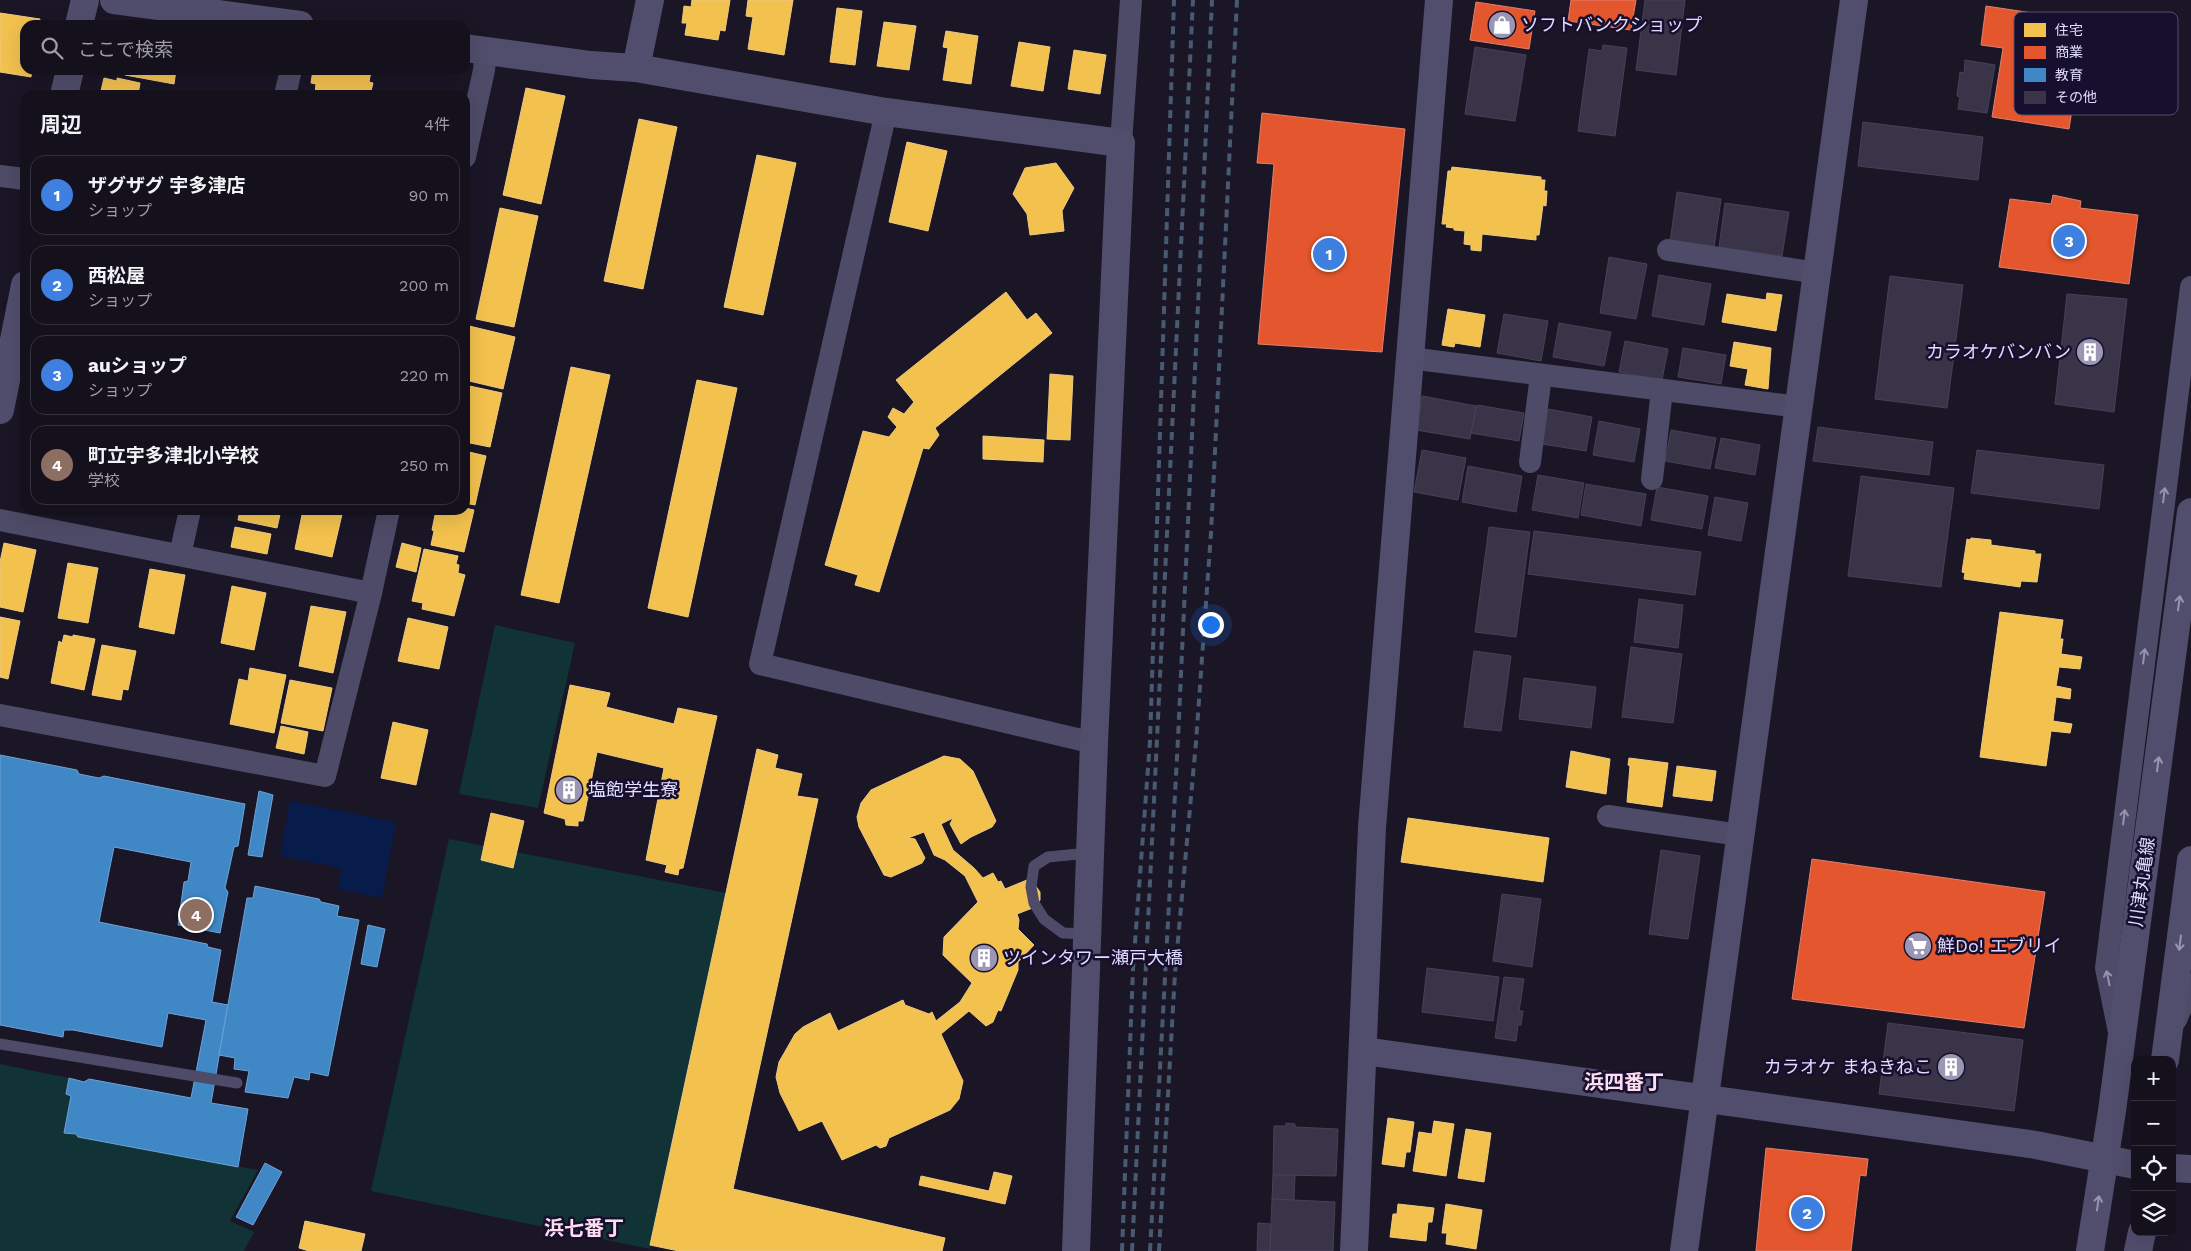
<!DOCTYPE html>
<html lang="ja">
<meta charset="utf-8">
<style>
body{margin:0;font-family:"Work Sans","Noto Sans JP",sans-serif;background:#1d1925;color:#f1f3f6}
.controls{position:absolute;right:15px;bottom:15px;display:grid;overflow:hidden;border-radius:10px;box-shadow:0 5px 20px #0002}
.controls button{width:45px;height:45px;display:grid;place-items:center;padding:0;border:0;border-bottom:1px solid #33303b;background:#14101c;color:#f1f3f6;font:25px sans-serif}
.you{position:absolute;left:1210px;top:624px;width:18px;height:18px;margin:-12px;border:4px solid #fff;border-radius:50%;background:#1a73e8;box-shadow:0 0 0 8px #1a73e833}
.badge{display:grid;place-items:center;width:32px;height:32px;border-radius:50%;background:#9b96b3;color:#fff;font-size:16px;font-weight:700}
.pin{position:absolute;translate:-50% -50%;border:2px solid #fff;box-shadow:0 1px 5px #0006}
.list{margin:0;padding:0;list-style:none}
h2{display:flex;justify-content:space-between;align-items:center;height:65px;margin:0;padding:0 20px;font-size:21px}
h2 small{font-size:16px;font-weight:400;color:#9d9da3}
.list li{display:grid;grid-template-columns:32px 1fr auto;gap:15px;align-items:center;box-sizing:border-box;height:80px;margin:0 10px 10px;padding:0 10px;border:1px solid #33303b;border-radius:15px}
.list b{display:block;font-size:19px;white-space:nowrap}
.list p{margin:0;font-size:16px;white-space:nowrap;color:#9d9da3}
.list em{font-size:16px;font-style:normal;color:#9d9da3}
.icon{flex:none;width:28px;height:28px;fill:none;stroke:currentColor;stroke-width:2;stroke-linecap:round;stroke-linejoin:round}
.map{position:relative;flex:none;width:2191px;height:1251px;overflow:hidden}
.search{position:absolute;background:#14101c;box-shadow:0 5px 20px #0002;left:20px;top:20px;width:450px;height:55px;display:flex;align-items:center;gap:12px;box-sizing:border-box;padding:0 18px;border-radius:15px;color:#9d9da3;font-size:19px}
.panel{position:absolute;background:#14101c;box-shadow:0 5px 20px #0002;left:20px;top:90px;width:450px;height:425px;border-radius:15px}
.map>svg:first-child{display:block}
</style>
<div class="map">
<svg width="2191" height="1251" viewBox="0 0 2191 1251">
<rect width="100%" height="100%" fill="#1a1626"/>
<g fill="#123336">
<polygon points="495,625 575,643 538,808 459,794"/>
<polygon points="449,839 726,893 650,1249 371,1191"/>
<polygon points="0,1064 69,1078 66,1094 71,1096 64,1133 76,1134 78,1137 258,1170 230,1221 254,1232 244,1251 0,1251"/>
</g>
<polygon fill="#081c4c" points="290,801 396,822 382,898 338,889 341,868 280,856"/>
<g fill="#f2c14e" stroke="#edc983">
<polygon points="692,0 730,0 725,31 720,30 718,40 685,35 687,23 682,23 684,6 691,7"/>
<polygon points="748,0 793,0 784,55 748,49 753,17 746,16"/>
<polygon points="837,8 862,11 855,65 830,62"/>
<polygon points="0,13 40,19 39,25 25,25 25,70 32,70 31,77 0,72"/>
<polygon points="884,22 916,26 909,70 877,66"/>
<polygon points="946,31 978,36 971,84 943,80 948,48 943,47"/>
<polygon points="1019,42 1050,47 1043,91 1011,86"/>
<polygon points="1074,50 1106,55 1100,94 1068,89"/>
<polygon points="126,70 176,70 174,84 125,75"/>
<polygon points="313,70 371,71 369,82 373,83 370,95 315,94 316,84 311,83"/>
<polygon points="104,78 117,81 117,78 140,83 138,95 100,95"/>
<polygon points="526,88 565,96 541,204 503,195"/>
<polygon points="639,119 677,127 643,289 604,281"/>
<polygon points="907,142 947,151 928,231 889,222"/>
<polygon points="757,155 796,163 763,315 724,307"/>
<polygon points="1056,163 1074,188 1062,211 1064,231 1030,235 1027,214 1013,194 1025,168"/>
<polygon points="1452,167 1541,177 1541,180 1545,180 1544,191 1547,191 1546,206 1543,205 1539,235 1536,235 1536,240 1482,234 1481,251 1471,250 1471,245 1464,244 1465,231 1454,230 1454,228 1446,227 1447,224 1442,224 1448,171 1451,171"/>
<polygon points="500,208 538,216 514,327 476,319"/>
<polygon points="1006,292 1027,320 1036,313 1052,333 935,428 939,435 929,449 923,448 879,592 855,585 858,575 825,565 863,431 889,437 897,427 888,417 893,408 904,414 914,402 896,380"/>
<polygon points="1767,293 1782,295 1776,331 1722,322 1727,294 1766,300"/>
<polygon points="1448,309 1485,315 1480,347 1455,343 1454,347 1442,345"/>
<polygon points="465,325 515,337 503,389 465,380"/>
<polygon points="1734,342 1771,348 1768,389 1745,385 1748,369 1730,366"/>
<polygon points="571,367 610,375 559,603 521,595"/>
<polygon points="1050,374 1073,376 1070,440 1047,439"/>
<polygon points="697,380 737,388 688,617 648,608"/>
<polygon points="465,385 502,393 490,447 465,442"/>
<polygon points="983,436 1044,440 1043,462 983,459"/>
<polygon points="465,451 486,456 475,505 465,503"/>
<polygon points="465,508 474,510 464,552 431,545 434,531 432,530 436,510 465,510"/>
<polygon points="240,510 281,510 277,528 238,520"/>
<polygon points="303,510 343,510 332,557 295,549"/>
<polygon points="235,527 271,534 267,554 231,547"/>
<polygon points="1971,538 1991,540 1991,545 2035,551 2035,554 2041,554 2037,582 2021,581 2020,587 1964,579 1965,573 1962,572 1967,539 1970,540"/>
<polygon points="4,543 36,550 23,612 0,607 0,562"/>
<polygon points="402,543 421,548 416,572 396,567"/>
<polygon points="424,549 458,556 456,564 459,565 458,573 465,575 454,616 422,609 423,603 412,601"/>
<polygon points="68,563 98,568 88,623 58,618"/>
<polygon points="150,569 185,575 174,634 139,627"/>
<polygon points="232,586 266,593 254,650 221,643"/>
<polygon points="311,606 346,612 333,673 299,666"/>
<polygon points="2000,612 2063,620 2060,639 2063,639 2061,654 2082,657 2080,669 2059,667 2056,686 2071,689 2070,699 2056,697 2053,721 2072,724 2070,733 2051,731 2046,766 1980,757"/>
<polygon points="0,617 20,621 8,679 0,677"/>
<polygon points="408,618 448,627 439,669 398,661"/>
<polygon points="64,635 73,637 73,635 95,639 84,690 51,683 59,641 62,643"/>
<polygon points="102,645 136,651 128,690 123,689 121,700 92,695"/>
<polygon points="250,668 286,675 274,733 230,724 239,679 248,681"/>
<polygon points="290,680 332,688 323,731 281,723"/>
<polygon points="570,685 610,693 606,707 674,724 678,708 717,716 683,868 679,869 678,875 665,872 667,865 646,860 664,768 597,752 583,821 578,821 578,826 566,825 565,819 544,813"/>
<polygon points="393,722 428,730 416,785 381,778"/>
<polygon points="281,726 308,732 304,754 276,748"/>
<polygon points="757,749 778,755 775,768 802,774 797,796 818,799 733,1189 945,1238 942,1251 679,1251 650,1245"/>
<polygon points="1571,751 1610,759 1606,794 1566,787"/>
<polygon points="944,756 960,759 973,771 996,821 992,827 971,837 961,844 950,824 953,818 941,824 953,850 974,868 983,878 993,873 998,882 1001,881 1005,889 1027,880 1035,885 1040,892 1040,900 1035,907 1017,914 1019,920 1018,929 1034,945 1018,962 1018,970 1001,1011 998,1010 993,1022 986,1026 969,1011 941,1034 963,1081 959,1099 950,1110 889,1138 886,1146 880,1148 876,1145 842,1160 822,1121 799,1131 780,1093 776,1077 779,1062 795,1034 803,1027 830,1013 838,1031 903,1000 905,1005 929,1014 932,1012 936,1021 960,1002 972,983 943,955 944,937 978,902 965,876 945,860 934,855 924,832 908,838 915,839 925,858 922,863 891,877 884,875 859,827 857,817 861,803 871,790"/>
<polygon points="1629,758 1668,763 1662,807 1627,802 1630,766 1628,765"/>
<polygon points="1677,766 1716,771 1712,801 1673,796"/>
<polygon points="491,813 524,821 513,868 481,860"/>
<polygon points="1408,818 1549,838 1543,882 1401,862"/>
<polygon points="1388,1118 1414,1122 1410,1152 1406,1152 1404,1167 1382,1164"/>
<polygon points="1434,1121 1454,1124 1446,1176 1413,1171 1419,1132 1432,1134"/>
<polygon points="1466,1129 1491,1133 1484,1182 1458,1178"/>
<polygon points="994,1172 1012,1176 1005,1204 919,1185 921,1176 989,1191"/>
<polygon points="1398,1204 1434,1208 1432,1222 1428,1222 1426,1241 1390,1237 1393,1214 1397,1214"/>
<polygon points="1446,1204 1482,1210 1476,1249 1446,1244 1447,1233 1442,1233"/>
<polygon points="305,1221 365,1234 361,1251 309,1251 299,1248"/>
</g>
<g fill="#e4572e" stroke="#e37f6d">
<polygon points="1571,0 1636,0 1631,30 1568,21"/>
<polygon points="1476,2 1535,11 1529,49 1470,40"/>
<polygon points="1986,6 2086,21 2069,129 1992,117 2003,48 1981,45"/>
<polygon points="1262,113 1405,129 1382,352 1258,344 1274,164 1257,163"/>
<polygon points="2053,195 2081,201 2080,208 2138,215 2129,284 1999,267 2010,199 2051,204"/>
<polygon points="1812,859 2045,892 2024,1028 1792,999"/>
<polygon points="1766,1148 1868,1159 1866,1176 1860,1175 1851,1251 1756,1251"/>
</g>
<g fill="#3f88c5" stroke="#70a1d6">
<polygon points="0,755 77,770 79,774 99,778 104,776 245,804 238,846 234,847 225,888 228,892 220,933 178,925 184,882 188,881 191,862 114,847 99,922 207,944 208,947 221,950 212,1002 228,1005 211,1103 248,1109 238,1167 78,1137 76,1134 64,1133 71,1096 66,1094 69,1078 84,1082 89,1079 191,1098 206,1020 168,1013 162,1047 73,1030 64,1030 63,1037 0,1025"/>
<polygon points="259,791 273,795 262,857 248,855"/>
<polygon points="255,886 319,899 321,902 339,906 337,916 359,920 328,1076 310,1072 309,1080 294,1077 288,1098 245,1092 249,1071 234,1069 235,1058 219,1055 247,898 253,898"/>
<polygon points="368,925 385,929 377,967 361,964"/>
<polygon points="265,1163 282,1172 253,1225 236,1217"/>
</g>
<g fill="#393447" stroke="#474159">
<polygon points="1645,0 1685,0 1676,75 1636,70"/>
<polygon points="1603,45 1627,48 1615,136 1578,131 1589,49 1602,51"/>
<polygon points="1475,47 1526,55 1515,121 1465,114"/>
<polygon points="1965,60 1995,65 1987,113 1958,109 1960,97 1957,96 1960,72 1964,73"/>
<polygon points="1863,122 1983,137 1978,180 1858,166"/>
<polygon points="1677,192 1721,199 1714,248 1670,242"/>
<polygon points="1725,203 1789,212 1782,256 1719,247"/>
<polygon points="1609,257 1647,264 1636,319 1600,313"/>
<polygon points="1659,275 1711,284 1704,325 1652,316"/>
<polygon points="1890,276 1963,285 1947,408 1875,399"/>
<polygon points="2067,294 2127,299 2114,412 2055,404"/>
<polygon points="1504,314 1548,321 1541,361 1497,353"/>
<polygon points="1559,323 1611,332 1604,366 1553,357"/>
<polygon points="1625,341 1668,349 1662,380 1619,372"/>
<polygon points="1683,348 1726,355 1721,384 1678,377"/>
<polygon points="1422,396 1476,406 1470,439 1416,430"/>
<polygon points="1477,405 1524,413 1519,441 1471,433"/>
<polygon points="1548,409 1592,417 1586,451 1542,444"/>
<polygon points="1599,421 1640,429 1634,462 1593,455"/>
<polygon points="1818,427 1933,442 1929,475 1813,461"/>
<polygon points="1671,430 1716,438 1710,469 1665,461"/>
<polygon points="1721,438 1760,445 1755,475 1715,468"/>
<polygon points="1422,450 1466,458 1458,500 1414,492"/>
<polygon points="1977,450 2104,465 2099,509 1971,493"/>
<polygon points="1468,466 1522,476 1516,512 1462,502"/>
<polygon points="1538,475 1584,483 1578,518 1532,510"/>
<polygon points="1861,476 1954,488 1941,587 1848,576"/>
<polygon points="1586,484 1646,494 1641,526 1581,515"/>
<polygon points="1657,487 1708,496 1702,529 1651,520"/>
<polygon points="1715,497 1748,503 1741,541 1708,535"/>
<polygon points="1489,527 1530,532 1516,637 1475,632"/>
<polygon points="1534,531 1701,552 1695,595 1528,574"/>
<polygon points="1639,599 1683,605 1678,648 1634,642"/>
<polygon points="1631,647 1682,654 1673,723 1622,717"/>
<polygon points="1474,651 1511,656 1501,731 1464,727"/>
<polygon points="1524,678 1596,687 1591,728 1519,719"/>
<polygon points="1661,850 1700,856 1688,939 1649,934"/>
<polygon points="1502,894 1541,899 1532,967 1493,961"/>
<polygon points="1427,968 1499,977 1493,1021 1422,1012"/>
<polygon points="1504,977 1524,979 1519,1011 1523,1011 1521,1025 1518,1025 1516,1041 1495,1038"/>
<polygon points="1888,1023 2023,1040 2014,1111 1879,1094"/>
<polygon points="1286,1123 1295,1124 1295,1127 1338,1129 1336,1176 1273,1175 1274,1126 1286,1126"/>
<polygon points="1273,1175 1295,1175 1294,1200 1272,1199"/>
<polygon points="1272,1199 1335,1202 1333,1251 1270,1251"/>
<polygon points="1258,1223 1271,1224 1270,1251 1257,1251"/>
</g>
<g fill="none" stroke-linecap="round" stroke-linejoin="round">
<g stroke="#4d4b67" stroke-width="11">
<polyline points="1087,934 1063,933 1044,919 1034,903 1031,887 1034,866 1048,857 1089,853"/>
<polyline points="0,1044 237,1083"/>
</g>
<g stroke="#4d4b67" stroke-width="22">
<polyline points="285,95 291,70"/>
<polyline points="886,112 760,664 1094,743"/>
<polyline points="1121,143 1131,0"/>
<polyline points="465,157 484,70 486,51"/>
<polyline points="0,176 25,179"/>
<polyline points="1668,250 1817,273"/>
<polyline points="1409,358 1799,407"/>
<polyline points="1530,462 1541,375"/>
<polyline points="1652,479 1662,390"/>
<polyline points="0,520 371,593"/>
<polyline points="180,555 190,510"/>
<polyline points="0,715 325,776 371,593 389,510"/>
<polyline points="1608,816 1740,835"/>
<polyline points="2176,1020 2191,984"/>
<polyline points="2119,1032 2106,968 2191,287"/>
</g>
<g stroke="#514e6d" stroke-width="28">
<polyline points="114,0 300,25"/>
<polyline points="79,25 85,0"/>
<polyline points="465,48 591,65 636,68 886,112 1121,143 1094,743 1076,1251"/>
<polyline points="636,68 650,0"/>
<polyline points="64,95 70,70"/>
<polyline points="0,410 25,285"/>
<polyline points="1364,1051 2036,1145 2135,1165"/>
<polyline points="2165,1060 2191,860"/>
<polyline points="2172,1168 2191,1169"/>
<polyline points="1354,1251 1372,827 1439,0"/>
<polyline points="1684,1251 1854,0"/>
<polyline points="2090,1251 2112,1111 2191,512"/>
<polyline points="2138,1251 2142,1232"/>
</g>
<g stroke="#475a71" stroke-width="4" stroke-dasharray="8 6" stroke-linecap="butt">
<polyline points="1122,1251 1133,969 1150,741 1174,0"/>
<polyline points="1132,1251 1193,0"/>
<polyline points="1150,1251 1178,739 1212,0"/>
<polyline points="1159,1251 1175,973 1196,742 1211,533 1237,0"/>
</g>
</g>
<defs><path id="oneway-shaft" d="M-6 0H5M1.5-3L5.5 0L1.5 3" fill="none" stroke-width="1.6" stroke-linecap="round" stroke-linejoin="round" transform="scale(1.25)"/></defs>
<g stroke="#9793b3">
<use href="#oneway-shaft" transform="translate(2164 495) rotate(-83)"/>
<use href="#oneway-shaft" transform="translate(2144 656) rotate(-83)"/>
<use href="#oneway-shaft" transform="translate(2124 817) rotate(-83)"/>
<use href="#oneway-shaft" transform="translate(2108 978) rotate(-102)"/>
</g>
<g stroke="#9994b6">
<use href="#oneway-shaft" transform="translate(2179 603) rotate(-82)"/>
<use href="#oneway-shaft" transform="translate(2158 764) rotate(-82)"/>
<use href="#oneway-shaft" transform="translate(2180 943) rotate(97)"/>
<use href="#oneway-shaft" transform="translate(2098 1203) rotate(-82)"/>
</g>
<defs>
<symbol id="shop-disc" viewBox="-11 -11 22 22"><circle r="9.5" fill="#9b96b3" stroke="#160f2d"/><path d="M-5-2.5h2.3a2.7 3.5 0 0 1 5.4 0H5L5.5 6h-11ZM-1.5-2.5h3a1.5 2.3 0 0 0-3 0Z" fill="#fff"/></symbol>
<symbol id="building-disc" viewBox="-11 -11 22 22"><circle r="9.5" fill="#9b96b3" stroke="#160f2d"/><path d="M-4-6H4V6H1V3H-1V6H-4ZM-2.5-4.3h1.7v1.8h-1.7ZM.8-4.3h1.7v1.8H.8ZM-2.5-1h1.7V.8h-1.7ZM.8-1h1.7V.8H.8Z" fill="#fff"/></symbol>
<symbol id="supermarket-disc" viewBox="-11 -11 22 22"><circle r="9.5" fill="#9b96b3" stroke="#160f2d"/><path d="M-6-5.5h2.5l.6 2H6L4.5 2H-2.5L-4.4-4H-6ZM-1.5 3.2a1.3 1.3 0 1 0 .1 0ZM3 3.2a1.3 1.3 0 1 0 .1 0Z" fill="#fff"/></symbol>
</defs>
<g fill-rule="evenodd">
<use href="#shop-disc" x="1486" y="9" width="32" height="32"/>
<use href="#building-disc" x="2074" y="336" width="32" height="32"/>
<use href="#building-disc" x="553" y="774" width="32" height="32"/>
<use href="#supermarket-disc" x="1902" y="930" width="32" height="32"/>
<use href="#building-disc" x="968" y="942" width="32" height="32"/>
<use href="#building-disc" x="1935" y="1051" width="32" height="32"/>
</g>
<g text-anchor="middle" stroke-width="5" stroke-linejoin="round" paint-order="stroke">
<g font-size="18" fill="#e1dbff" stroke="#160f2d" text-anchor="start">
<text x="1521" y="31">ソフトバンクショップ</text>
<text x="2071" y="358" text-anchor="end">カラオケバンバン</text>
<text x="588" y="796">塩飽学生寮</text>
<text x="1937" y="952">鮮Do! エブリイ</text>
<text x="1003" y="964">ツインタワー瀬戸大橋</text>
<text x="1932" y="1073" text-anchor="end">カラオケ まねきねこ</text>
</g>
<g font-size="18" fill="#e1dbff" stroke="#160f2d">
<text transform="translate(2142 882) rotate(-82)" y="6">川津丸亀線</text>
</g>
<g font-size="20" font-weight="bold" fill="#ffddf1" stroke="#160f2d">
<text x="1624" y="1089">浜四番丁</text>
<text x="584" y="1235">浜七番丁</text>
</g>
</g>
<rect x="2014" y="12" width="164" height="103" rx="8" fill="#160f2d" stroke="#534c6c" stroke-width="1"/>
<rect x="2024" y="23" width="22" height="14" fill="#f2c14e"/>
<rect x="2024" y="46" width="22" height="13" fill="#e4572e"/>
<rect x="2024" y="68" width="22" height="14" fill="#3f88c5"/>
<rect x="2024" y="91" width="22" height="13" fill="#393447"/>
<g font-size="14" fill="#e1dbff">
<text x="2055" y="35">住宅</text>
<text x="2055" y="57">商業</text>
<text x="2055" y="80">教育</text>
<text x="2055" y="102">その他</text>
</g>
</svg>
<div class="controls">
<button>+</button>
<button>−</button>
<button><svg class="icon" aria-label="locate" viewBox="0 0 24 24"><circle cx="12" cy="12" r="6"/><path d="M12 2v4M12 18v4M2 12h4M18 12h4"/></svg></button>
<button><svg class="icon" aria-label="layers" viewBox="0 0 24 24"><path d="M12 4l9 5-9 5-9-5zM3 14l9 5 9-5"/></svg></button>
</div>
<div class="you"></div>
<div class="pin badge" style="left:1329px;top:254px;background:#3f7fe0">1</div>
<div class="pin badge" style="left:1807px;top:1213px;background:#3f7fe0">2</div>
<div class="pin badge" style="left:2069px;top:241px;background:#3f7fe0">3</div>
<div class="pin badge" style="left:196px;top:915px;background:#8d6e63">4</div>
<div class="search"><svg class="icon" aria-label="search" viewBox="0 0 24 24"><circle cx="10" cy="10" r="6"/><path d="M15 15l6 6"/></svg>ここで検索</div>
<section class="panel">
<h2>周辺<small>4件</small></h2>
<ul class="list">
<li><span class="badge" style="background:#3f7fe0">1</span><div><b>ザグザグ 宇多津店</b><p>ショップ</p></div><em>90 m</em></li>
<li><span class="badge" style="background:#3f7fe0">2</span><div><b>西松屋</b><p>ショップ</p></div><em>200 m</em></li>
<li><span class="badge" style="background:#3f7fe0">3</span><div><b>auショップ</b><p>ショップ</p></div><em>220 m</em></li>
<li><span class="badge" style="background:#8d6e63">4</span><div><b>町立宇多津北小学校</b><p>学校</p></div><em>250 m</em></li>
</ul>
</section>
</div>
